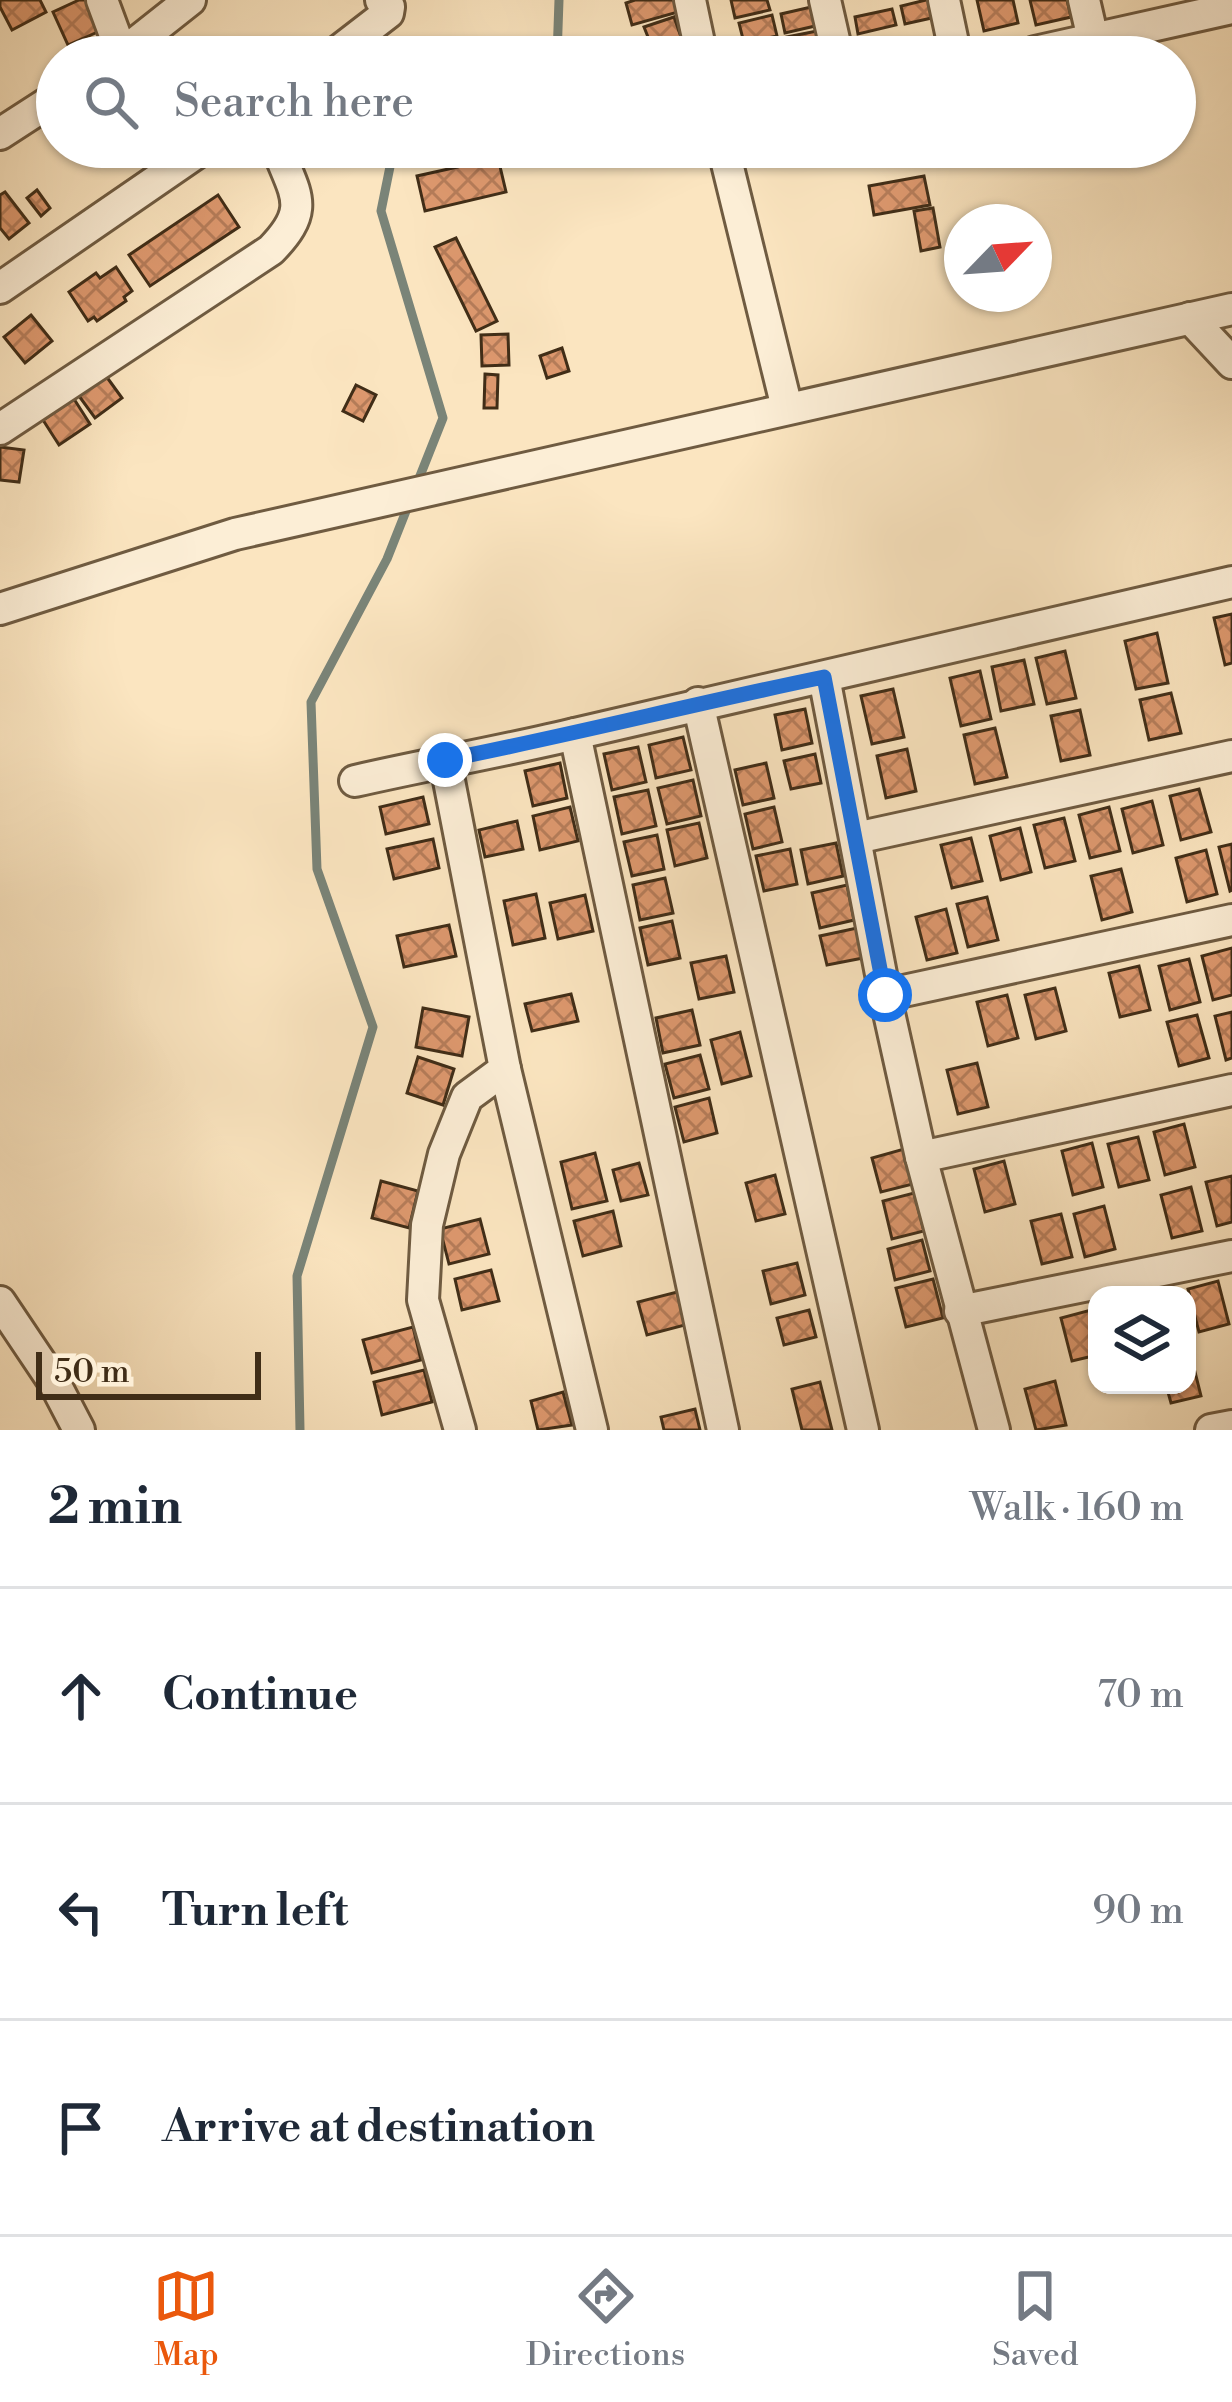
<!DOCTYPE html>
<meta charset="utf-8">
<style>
body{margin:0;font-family:"Libre Bodoni",serif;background:#f2f2f3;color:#1f2937}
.controls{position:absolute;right:36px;bottom:36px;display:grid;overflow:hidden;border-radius:24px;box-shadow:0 3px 9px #0004}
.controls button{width:108px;height:108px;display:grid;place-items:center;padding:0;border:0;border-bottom:3px solid #e0e1e3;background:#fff;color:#1f2937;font:60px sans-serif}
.compass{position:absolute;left:944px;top:204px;width:108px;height:108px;border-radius:50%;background:#fff;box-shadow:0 3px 9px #0004;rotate:65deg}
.scale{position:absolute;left:36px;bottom:30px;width:225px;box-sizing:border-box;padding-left:12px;border:6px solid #402d17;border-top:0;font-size:33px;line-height:42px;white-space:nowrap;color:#402d17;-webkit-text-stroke:9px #fceed6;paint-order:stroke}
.stop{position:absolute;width:36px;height:36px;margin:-27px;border:9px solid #1a73e8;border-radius:50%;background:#fff}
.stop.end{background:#1a73e8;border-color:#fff;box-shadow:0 3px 12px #0008}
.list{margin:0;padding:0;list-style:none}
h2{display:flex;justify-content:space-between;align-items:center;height:156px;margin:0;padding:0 48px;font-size:51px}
h2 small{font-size:39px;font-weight:400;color:#747a83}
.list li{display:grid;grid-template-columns:78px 1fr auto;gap:36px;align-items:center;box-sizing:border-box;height:216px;padding:0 48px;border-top:3px solid #e0e1e3}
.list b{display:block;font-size:45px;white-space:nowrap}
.list em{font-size:39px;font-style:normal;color:#747a83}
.icon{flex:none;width:66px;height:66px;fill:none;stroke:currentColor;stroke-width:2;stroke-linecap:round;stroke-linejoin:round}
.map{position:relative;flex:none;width:1232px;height:1430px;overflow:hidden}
.search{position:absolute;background:#fff;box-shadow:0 3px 9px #0004;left:36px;right:36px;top:36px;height:132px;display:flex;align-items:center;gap:30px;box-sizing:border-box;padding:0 42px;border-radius:66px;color:#747a83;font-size:45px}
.sheet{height:804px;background:#fff}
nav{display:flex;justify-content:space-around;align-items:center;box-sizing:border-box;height:168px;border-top:3px solid #e0e1e3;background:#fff;font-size:33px;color:#747a83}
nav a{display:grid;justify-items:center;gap:6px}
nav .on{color:#ea580c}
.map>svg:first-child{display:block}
</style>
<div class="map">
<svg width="1232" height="1430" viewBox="0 0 1232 1430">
<defs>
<pattern id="building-cross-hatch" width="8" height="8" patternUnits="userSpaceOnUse" patternTransform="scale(3)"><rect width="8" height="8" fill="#dd986e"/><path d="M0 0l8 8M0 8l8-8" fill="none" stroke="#b57c59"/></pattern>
</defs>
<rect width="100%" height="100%" fill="#fbe5c0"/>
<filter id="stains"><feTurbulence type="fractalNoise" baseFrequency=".00167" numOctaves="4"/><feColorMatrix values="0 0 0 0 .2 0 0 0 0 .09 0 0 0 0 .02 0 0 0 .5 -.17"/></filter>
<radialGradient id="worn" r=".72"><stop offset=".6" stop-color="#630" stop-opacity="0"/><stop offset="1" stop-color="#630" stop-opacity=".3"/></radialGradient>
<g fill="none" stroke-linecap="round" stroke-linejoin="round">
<g stroke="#7a8478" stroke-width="9">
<polyline points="557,57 559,0"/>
<polyline points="394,147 381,211 443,418 416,486"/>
<polyline points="300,1430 297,1276 373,1027 317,869 311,702 387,559 410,501"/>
</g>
</g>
<g fill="url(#building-cross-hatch)" stroke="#402d17" stroke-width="3">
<polygon points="0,0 40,0 46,12 12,30 0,7"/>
<polygon points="79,0 89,0 102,30 68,45 53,12"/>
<polygon points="635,0 675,0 678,12 632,25 626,3"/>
<polygon points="731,0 767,0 770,10 735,18"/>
<polygon points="926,0 933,0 936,17 905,24 901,6"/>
<polygon points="977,0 1013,0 1018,23 984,31"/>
<polygon points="1030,0 1067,0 1071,17 1036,25"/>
<polygon points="811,7 815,26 785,33 781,14"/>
<polygon points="892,9 896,25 858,34 855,17"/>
<polygon points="772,15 777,36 744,43 739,23"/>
<polygon points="674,17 681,37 652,47 644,27"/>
<polygon points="817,31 821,48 791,54 787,37"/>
<polygon points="777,40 781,55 744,57 742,48"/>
<polygon points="668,147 675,147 679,160 659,165 655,150"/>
<polygon points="498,158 506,192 425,211 417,176"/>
<polygon points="924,176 930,205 874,215 869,186"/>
<polygon points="37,190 50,208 41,216 27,198"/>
<polygon points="5,192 29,223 9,239 0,228 0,195"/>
<polygon points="218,195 239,227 150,286 129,255"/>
<polygon points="933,208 940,247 921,251 914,211"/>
<polygon points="456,238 497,321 476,331 435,247"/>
<polygon points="116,267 132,291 124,297 126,301 97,321 94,317 88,321 69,292 96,273 100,278"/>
<polygon points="31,315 52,341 25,363 4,337"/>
<polygon points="508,334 509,365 482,366 481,335"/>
<polygon points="562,348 569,371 547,378 540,356"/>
<polygon points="485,374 498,375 497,408 484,408"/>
<polygon points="106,376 122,398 95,418 79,396"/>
<polygon points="356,385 376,395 363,421 343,411"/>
<polygon points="74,399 90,424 59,445 43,420"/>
<polygon points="0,447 24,450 19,482 0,480"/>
<polygon points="1232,614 1232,663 1225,665 1214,618"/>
<polygon points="1157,633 1168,683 1136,689 1125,641"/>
<polygon points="1065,651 1076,698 1047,704 1036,658"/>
<polygon points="1024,660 1034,704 1001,711 992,667"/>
<polygon points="980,671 991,719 961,726 950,678"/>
<polygon points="893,689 904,737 872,744 861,696"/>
<polygon points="1171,693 1181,733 1149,740 1140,700"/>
<polygon points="805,709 812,743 782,750 775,715"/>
<polygon points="1080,710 1090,755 1061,761 1051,716"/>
<polygon points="995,728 1007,777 975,784 964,735"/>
<polygon points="683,737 691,770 656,778 649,745"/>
<polygon points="638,747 646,782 612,790 604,754"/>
<polygon points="907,749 916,791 886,798 877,756"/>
<polygon points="815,754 821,783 791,789 784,761"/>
<polygon points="560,763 567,798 533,806 525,771"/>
<polygon points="766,763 774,798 743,805 735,770"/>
<polygon points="693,780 701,816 667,824 658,788"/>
<polygon points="1199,789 1211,832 1181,840 1170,796"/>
<polygon points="648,790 656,826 622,834 614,797"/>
<polygon points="423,797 429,824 386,834 380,807"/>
<polygon points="1152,801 1163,845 1133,853 1122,809"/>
<polygon points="570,807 578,841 540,850 533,816"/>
<polygon points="774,807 782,842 753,849 745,814"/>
<polygon points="1109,807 1120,851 1090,858 1079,815"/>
<polygon points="1064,818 1075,861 1045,868 1034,825"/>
<polygon points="517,821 523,849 485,857 479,830"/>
<polygon points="699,823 707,858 675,866 667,830"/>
<polygon points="1020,828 1031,872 1001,880 990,836"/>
<polygon points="657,835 664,869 632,876 624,842"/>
<polygon points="971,838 982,881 952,888 941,845"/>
<polygon points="433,839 439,868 394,879 387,849"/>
<polygon points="836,843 843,876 808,884 801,850"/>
<polygon points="1232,844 1232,890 1230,891 1219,847"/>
<polygon points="790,849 797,884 764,891 756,856"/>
<polygon points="1206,850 1217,894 1187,902 1176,858"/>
<polygon points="1121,869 1132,912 1102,920 1091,876"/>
<polygon points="665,878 673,913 640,920 633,885"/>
<polygon points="847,885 854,920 820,928 812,893"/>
<polygon points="536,894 545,938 513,945 504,901"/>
<polygon points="585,895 593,931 558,939 550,903"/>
<polygon points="987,897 998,940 968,947 957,904"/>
<polygon points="946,909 957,953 927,960 916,917"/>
<polygon points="672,921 680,958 648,965 640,928"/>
<polygon points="449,925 456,956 404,967 397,936"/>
<polygon points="857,928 863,958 827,965 820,936"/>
<polygon points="1232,948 1232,995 1213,1000 1202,956"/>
<polygon points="726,956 734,992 699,999 691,963"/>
<polygon points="1189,959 1200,1002 1170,1010 1159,966"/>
<polygon points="1139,966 1150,1010 1120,1017 1109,973"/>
<polygon points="1055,988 1066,1031 1036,1039 1025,995"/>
<polygon points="571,994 578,1021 532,1031 525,1004"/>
<polygon points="1007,995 1018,1038 988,1046 977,1002"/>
<polygon points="423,1008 469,1017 462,1056 416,1047"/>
<polygon points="692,1010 700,1045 663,1053 656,1018"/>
<polygon points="1232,1012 1232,1058 1226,1060 1215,1016"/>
<polygon points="1197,1015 1209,1058 1179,1066 1167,1022"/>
<polygon points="740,1032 751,1076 722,1084 711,1040"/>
<polygon points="700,1055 709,1089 674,1098 665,1064"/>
<polygon points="418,1057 454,1069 443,1105 407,1093"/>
<polygon points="977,1063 988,1107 958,1114 947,1070"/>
<polygon points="709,1098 717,1133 684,1142 675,1107"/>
<polygon points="1184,1124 1195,1167 1165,1175 1154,1132"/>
<polygon points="1138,1137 1149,1180 1119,1187 1108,1144"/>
<polygon points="1092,1143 1103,1187 1073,1195 1062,1151"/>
<polygon points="904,1149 913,1184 881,1192 872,1158"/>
<polygon points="595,1153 607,1201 572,1209 561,1162"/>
<polygon points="1004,1161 1015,1204 985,1212 974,1169"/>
<polygon points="639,1163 648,1195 621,1201 613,1170"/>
<polygon points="775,1175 785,1214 756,1221 746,1183"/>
<polygon points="1232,1176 1232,1222 1217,1226 1206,1182"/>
<polygon points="381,1181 418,1191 409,1228 372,1218"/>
<polygon points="1191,1187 1202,1231 1172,1238 1161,1195"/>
<polygon points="914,1193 924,1231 892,1239 883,1201"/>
<polygon points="1104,1206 1115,1249 1085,1257 1074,1214"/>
<polygon points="613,1211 621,1246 583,1256 574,1221"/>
<polygon points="1061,1214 1072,1257 1042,1264 1031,1221"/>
<polygon points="480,1219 489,1254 449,1264 440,1229"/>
<polygon points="922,1240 930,1271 895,1280 888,1249"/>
<polygon points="797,1263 805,1295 771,1304 763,1271"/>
<polygon points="491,1270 499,1301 462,1310 455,1279"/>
<polygon points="933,1279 943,1318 906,1327 896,1288"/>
<polygon points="1218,1281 1229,1324 1199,1332 1188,1289"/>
<polygon points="677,1292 685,1325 647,1335 638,1302"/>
<polygon points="809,1310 816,1337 784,1345 777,1318"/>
<polygon points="1091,1310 1097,1333 1097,1355 1072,1361 1061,1318"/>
<polygon points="413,1327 421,1360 372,1373 363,1340"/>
<polygon points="1190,1352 1201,1396 1171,1403 1166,1385 1187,1385 1187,1353"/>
<polygon points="424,1370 432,1402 382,1415 374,1382"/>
<polygon points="1055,1381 1066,1425 1036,1430 1025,1389"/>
<polygon points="820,1382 832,1430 802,1430 792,1389"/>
<polygon points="563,1392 572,1425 538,1430 531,1401"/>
<polygon points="695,1409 700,1430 664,1430 661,1417"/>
</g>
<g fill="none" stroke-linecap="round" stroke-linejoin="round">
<defs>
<g id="minor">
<polyline points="102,0 122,54"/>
<polyline points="690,0 702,57"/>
<polyline points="825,0 838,57"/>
<polyline points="944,0 956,57"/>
<polyline points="1084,0 1093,39"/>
<polyline points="1035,52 1232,8"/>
<polyline points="118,57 190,0"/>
<polyline points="331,57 388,13 389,7 381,0"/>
<polyline points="0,134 57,97"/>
<polyline points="723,147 787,408"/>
<polyline points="0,288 205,147"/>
<polyline points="1190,318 1232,363"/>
<path d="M0 429 271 250C312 208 295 195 277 147"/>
<polyline points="0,609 235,534 1232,309"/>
<polyline points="824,677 885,995 921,1157 994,1430"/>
<polyline points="698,703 863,1430"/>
<polyline points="575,734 723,1430"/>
<polyline points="445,760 505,1069 467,1097 444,1154 427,1225 423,1300 460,1430"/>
<path d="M355 781C429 764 505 751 579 733 796 682 1014 633 1232 582"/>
<polyline points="856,838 1232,756"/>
<polyline points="885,995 1232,920"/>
<polyline points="505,1069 592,1430"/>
<polyline points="921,1157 1232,1090"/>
<polyline points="0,1302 55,1384 79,1430"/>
<polyline points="960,1311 1232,1256"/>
<polyline points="1211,1430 1232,1426"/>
</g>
</defs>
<use href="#minor" stroke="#6f5b41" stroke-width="36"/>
<use href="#minor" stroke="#fceed6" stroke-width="30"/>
</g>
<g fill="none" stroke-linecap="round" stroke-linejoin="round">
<path stroke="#1a73e8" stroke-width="15" d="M445 760C572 735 697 703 824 677L885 995"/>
</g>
<rect width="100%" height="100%" filter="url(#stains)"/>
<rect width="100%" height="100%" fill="url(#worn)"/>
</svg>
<div class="controls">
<button><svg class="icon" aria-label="layers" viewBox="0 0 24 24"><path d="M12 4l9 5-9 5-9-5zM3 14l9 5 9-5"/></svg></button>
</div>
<svg class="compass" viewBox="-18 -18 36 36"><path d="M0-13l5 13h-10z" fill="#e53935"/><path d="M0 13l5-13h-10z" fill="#747a83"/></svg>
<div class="scale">50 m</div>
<div class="stop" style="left:885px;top:995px"></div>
<div class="stop end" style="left:445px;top:760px"></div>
<div class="search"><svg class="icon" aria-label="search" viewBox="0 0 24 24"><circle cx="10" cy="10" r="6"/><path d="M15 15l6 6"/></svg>Search here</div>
</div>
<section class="sheet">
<h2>2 min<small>Walk · 160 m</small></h2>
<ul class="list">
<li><svg class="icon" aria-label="ahead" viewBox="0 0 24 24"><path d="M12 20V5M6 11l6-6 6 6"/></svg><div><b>Continue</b></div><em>70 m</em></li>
<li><svg class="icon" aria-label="left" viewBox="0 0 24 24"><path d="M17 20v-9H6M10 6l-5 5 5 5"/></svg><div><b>Turn left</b></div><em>90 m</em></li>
<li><svg class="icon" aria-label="arrive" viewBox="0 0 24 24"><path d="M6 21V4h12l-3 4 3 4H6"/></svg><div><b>Arrive at destination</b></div></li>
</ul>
</section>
<nav>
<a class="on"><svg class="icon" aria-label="map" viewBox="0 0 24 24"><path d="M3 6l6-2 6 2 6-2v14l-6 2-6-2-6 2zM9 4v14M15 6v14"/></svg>Map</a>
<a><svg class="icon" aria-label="directions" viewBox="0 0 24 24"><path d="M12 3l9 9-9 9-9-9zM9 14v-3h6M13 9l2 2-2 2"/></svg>Directions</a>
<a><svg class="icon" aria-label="saved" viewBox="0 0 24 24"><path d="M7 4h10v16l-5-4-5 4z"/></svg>Saved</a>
</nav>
